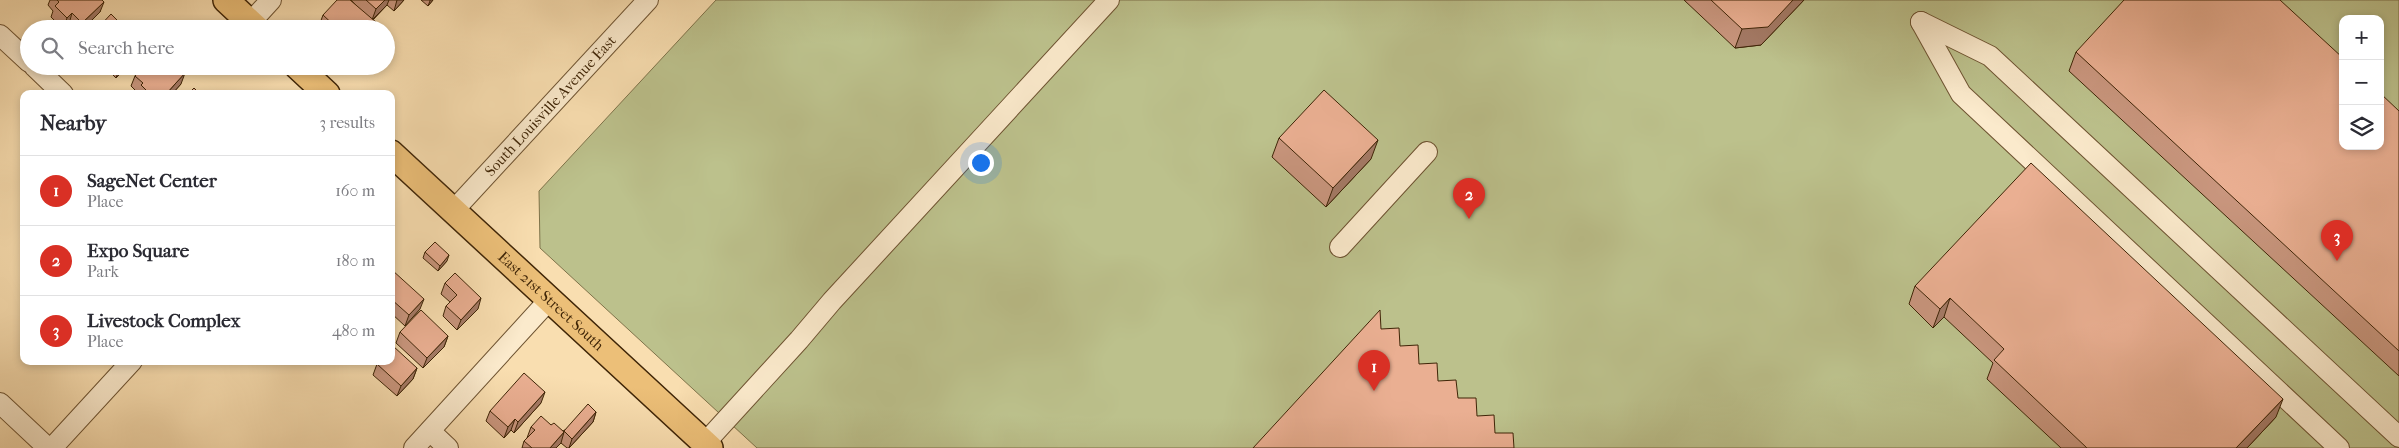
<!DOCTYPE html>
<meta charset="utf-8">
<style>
body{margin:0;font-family:"IM FELL French Canon",serif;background:#f2f2f3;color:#2b2b33}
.controls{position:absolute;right:15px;top:15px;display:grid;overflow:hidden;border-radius:10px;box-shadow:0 2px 8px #0003}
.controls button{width:45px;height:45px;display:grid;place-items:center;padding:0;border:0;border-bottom:1px solid #e1e1e2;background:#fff;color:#2b2b33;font:25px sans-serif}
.you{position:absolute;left:980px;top:162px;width:18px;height:18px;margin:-12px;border:4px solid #fff;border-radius:50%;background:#1a73e8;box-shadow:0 0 0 8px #1a73e833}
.badge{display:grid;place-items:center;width:32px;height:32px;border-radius:50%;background:#d93025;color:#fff;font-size:16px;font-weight:700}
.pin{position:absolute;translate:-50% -41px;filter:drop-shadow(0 1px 2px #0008)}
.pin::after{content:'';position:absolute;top:26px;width:18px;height:15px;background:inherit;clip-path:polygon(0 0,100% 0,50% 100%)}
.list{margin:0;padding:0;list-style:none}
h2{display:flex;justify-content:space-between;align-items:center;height:65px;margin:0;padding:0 20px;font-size:21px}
h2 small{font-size:16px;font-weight:400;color:#7c7c81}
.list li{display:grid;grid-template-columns:32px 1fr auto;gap:15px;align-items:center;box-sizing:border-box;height:70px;padding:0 20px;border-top:1px solid #e1e1e2}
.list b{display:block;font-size:19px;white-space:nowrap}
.list p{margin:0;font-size:16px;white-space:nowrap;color:#7c7c81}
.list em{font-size:16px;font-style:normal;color:#7c7c81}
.icon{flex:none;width:28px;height:28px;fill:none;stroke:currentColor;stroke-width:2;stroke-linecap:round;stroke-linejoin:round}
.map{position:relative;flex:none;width:2399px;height:448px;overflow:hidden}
.search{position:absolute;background:#fff;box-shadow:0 2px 8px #0003;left:20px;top:20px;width:375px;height:55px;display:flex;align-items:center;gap:12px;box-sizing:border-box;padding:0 18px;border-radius:28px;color:#7c7c81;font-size:19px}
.panel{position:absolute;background:#fff;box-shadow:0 2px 8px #0003;left:20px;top:90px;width:375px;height:275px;border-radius:10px}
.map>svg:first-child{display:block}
</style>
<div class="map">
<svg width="2399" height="448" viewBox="0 0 2399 448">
<rect width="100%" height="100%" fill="#f9deb0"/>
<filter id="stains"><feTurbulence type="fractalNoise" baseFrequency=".004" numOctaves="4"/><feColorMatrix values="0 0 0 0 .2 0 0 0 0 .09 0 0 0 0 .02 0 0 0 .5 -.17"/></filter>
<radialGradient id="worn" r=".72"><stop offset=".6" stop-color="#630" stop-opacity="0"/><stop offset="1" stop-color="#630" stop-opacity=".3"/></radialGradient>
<path fill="#bcc18c" stroke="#7e734a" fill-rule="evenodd" d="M716 0H2399V448H757L540 248 539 191ZM2343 19H2380V146H2343Z"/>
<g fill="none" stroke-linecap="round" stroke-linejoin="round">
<defs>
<g id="minor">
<polyline points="1921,22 1990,56 2399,437"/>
<polyline points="1921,22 1961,94 2339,448"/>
<polyline points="250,23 271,0"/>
<polyline points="0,35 29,62"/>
<polyline points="34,66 63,94"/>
<path id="s1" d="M454 210 648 0"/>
<polyline points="1340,247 1427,152"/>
<polyline points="0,403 48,448"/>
<polyline points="430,431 448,448"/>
<polyline points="705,443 799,340 832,301 1109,0"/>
<polyline points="52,448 132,361"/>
<polyline points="414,448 550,299"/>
</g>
<g id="major">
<polyline points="226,0 257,29"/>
<polyline points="297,66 327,94"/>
<path id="s2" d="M391 153 710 448"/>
</g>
</defs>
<use href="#minor" stroke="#6e5331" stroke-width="22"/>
<use href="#major" stroke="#3f2507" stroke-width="28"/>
<use href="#minor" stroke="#fbeacc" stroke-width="20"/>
<use href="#major" stroke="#ecbf78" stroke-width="25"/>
</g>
<g fill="#c9967e" stroke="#3f2507">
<polygon points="50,0 102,0 100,12 83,29 74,29 69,24 63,29 51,17 53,11 48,5"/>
<polygon points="351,0 404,0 394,11 387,5 373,20 377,23 375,29 322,29 319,26 323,15 364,13"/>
<polygon points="421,0 433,0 428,6"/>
<polygon points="1684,0 1804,0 1761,45 1735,48"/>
<polygon points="2076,52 2399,111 2399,376 2069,71"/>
<polygon points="104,66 127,66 116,78"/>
<polygon points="143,66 167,66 166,70 181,84 172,94 138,94 138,93 131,86 135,76"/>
<polygon points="1279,138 1371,159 1326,207 1272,157"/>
<polygon points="425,252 447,261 438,271 423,258"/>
<polygon points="391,271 420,309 405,326 391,313"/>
<polygon points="445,283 478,309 457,330 443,316 446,306 450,302 441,294"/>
<polygon points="1915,286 2276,417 2247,448 2061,448 1987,379 1993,363 1944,317 1933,328 1909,304"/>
<polygon points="400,332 448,336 444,347 423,368 396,343"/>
<polygon points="377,364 417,368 413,379 397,396 373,375"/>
<polygon points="541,403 514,433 511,430 504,438 486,421 490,411"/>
<polygon points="596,412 593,422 569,448 567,448 561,443 556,448 522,448 524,441 527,438 531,427 551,425 563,431"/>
</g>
<g fill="#a47a66" stroke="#3f2507">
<polygon points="385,0 389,0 387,5 372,20 376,9"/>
<polygon points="397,0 404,0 394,11"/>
<polygon points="430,0 433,0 428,6 430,1"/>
<polygon points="1793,0 1804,0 1761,45 1735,48 1742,29"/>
<polygon points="104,2 100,12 83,29 80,29 82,23"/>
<polygon points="72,13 69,24 63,29 67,18"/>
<polygon points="120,66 127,66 116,78 120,67"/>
<polygon points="185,73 181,84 172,94 166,94"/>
<polygon points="1378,140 1371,159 1326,207 1333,188"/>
<polygon points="449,255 447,261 438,271 440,266"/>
<polygon points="481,298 478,309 457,330 461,320"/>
<polygon points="1950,298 1944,317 1933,328 1940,309"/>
<polygon points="424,299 420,309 405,326 409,315"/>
<polygon points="448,336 444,347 423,368 427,358"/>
<polygon points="417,368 413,379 397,396 401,386"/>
<polygon points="545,392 541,403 514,433 518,422"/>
<polygon points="2283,399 2276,417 2247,448 2236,448"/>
<polygon points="596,412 593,422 569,448 572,439"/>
<polygon points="515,419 511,430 504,438 508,427"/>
<polygon points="564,432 561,443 556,448 550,448"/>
</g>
<g fill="#eaaf92" stroke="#3f2507">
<polygon points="57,0 102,0 104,2 82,23 72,13 67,18 55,6 59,2"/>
<polygon points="337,0 350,0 377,23 372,29 338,29 323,15"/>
<polygon points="366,0 385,0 376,9"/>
<polygon points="1711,0 1793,0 1768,27 1742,29"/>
<polygon points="2124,0 2280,0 2343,58 2343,146 2380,146 2380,93 2399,111 2399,351 2076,52"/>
<polygon points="111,14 126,29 97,29"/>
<polygon points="143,66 166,66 164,68 169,72 175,66 177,66 185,73 166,94 150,94 141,85 143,83 135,76"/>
<polygon points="194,88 200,94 188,94"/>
<polygon points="1324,90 1378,140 1333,188 1279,138"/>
<polygon points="2031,163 2283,399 2236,448 2087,448 1994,360 2004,349 1950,298 1940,309 1915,286"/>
<polygon points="435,242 449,255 440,266 425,252"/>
<polygon points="392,270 424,299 409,315 391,299 391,271"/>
<polygon points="455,273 481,298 461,320 446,306 457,295 445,283"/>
<polygon points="421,310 448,336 427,358 400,332"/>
<polygon points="1380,310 1381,329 1399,328 1400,346 1418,345 1419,364 1437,363 1438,381 1456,380 1458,398 1476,398 1477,416 1494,415 1495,433 1513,433 1514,448 1253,448"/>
<polygon points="393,346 417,368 401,386 377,364 380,361 391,361 391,348"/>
<polygon points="524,373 545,392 518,422 515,419 508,427 490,411"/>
<polygon points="588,404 596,412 572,439 564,431"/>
<polygon points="541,416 551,425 554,423 564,432 550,448 532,448 524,441 535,430 531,427"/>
</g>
<g text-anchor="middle" stroke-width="4" stroke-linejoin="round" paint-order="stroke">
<g font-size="15" fill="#3f2507" stroke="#fbeacc">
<text dy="5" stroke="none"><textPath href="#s1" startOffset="142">South Louisville Avenue East</textPath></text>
<text dy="5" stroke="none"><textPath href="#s2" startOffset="218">East 21st Street South</textPath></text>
</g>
</g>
<rect width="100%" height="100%" filter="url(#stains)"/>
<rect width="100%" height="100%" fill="url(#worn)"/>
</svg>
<div class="controls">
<button>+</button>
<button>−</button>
<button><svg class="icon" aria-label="layers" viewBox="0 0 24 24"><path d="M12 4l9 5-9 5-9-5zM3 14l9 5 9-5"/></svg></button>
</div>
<div class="you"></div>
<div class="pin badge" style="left:1374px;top:391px">1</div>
<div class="pin badge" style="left:1469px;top:219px">2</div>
<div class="pin badge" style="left:2337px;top:261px">3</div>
<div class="search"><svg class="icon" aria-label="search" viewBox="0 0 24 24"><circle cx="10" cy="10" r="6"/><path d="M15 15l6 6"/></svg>Search here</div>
<section class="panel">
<h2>Nearby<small>3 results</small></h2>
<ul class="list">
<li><span class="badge">1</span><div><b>SageNet Center</b><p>Place</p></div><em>160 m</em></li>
<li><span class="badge">2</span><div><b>Expo Square</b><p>Park</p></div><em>180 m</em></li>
<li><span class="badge">3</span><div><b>Livestock Complex</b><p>Place</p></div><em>480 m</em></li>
</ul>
</section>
</div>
